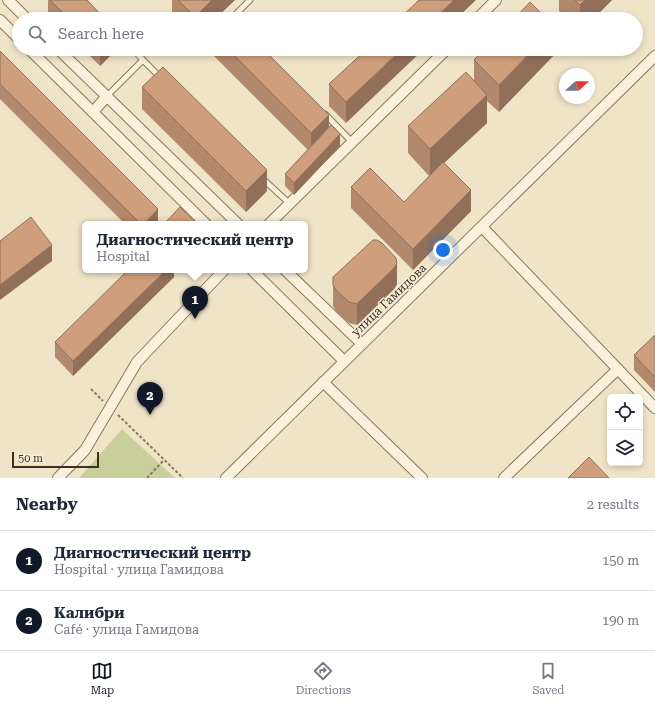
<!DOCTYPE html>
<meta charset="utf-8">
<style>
body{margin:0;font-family:"Roboto Serif",serif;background:#f6f6f7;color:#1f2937}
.controls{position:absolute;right:12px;bottom:12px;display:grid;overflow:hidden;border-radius:6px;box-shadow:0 2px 6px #0003}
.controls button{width:36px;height:36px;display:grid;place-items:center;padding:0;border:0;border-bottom:1px solid #e0e1e3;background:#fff;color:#1f2937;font:20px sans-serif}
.compass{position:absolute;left:559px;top:68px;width:36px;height:36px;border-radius:50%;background:#fff;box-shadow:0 2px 6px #0003;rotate:69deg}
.scale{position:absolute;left:12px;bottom:10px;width:87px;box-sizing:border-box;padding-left:4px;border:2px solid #3d2e20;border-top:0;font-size:11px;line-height:14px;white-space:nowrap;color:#3d2e20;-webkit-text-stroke:3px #f7eed8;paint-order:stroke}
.you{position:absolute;left:443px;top:250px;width:14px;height:14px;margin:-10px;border:3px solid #fff;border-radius:50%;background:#1a73e8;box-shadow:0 0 0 6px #1a73e833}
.badge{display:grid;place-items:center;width:26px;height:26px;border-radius:50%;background:#111827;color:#fff;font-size:13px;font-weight:700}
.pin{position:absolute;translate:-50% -33px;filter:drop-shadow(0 1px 2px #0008)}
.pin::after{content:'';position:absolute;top:21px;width:14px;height:12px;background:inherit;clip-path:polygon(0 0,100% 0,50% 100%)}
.popup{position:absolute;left:82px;top:221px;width:226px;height:52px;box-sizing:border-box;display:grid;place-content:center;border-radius:6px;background:#fff;filter:drop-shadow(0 1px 3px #0005);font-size:13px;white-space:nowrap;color:#747a83}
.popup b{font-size:15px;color:#1f2937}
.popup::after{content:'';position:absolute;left:50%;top:100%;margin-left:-8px;border:8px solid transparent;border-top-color:#fff}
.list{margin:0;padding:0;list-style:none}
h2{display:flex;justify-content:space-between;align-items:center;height:52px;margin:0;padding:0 16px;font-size:17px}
h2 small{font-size:13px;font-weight:400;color:#747a83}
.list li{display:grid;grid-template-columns:26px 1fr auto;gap:12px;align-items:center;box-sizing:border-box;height:60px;padding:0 16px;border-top:1px solid #e0e1e3}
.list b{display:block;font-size:15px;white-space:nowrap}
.list p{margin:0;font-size:13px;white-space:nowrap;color:#747a83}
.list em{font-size:13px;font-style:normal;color:#747a83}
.icon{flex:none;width:22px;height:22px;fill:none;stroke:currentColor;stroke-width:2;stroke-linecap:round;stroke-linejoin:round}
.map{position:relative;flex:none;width:655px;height:478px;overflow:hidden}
.search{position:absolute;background:#fff;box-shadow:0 2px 6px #0003;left:12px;right:12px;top:12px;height:44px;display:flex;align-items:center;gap:10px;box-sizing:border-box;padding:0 14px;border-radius:22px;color:#747a83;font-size:15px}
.sheet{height:172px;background:#fff}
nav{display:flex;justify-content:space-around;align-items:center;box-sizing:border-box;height:56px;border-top:1px solid #e0e1e3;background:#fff;font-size:11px;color:#747a83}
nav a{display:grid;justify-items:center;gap:2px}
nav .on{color:#111827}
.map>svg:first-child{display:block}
</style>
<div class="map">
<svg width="655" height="478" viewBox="0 0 655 478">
<rect width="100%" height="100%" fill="#f0e4c8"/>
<polygon fill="#c9cf9b" points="122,429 175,478 79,478"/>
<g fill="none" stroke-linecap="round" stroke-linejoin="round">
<defs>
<g id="lane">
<polyline points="233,19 232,18 250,0"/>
<polyline points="143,60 160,77"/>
<polyline points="107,96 143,60 133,49"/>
<polyline points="325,114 352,142"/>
<polyline points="263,179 290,204"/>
</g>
<g id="street">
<polyline points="8,0 27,19"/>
<polyline points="477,19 496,0"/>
<polyline points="0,20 19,39"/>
<polyline points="29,49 206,224"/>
<polyline points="58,49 238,224"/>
<polyline points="93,112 107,96"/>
<polyline points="269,224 447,49"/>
<polyline points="482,227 655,408"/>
<polyline points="252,270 344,361"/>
<polyline points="285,270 362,344"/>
<polyline points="323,382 422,478"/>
<polyline points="58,478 85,450 137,362 224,270"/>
<polyline points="226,478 655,56"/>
<polyline points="504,478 618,369"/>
</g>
</defs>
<use href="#lane" stroke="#8d765c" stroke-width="7"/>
<use href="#street" stroke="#8d765c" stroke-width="12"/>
<g stroke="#8d765c" stroke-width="2" stroke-dasharray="3 2" stroke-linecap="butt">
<polyline points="91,389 103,401"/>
<polyline points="118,415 183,478"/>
<polyline points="147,478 164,460"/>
</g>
<use href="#lane" stroke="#faf1dc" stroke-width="5"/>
<use href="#street" stroke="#faf1dc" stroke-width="10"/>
</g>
<g fill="#b2896c">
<polygon points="48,0 87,0 105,19 54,19 48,13"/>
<polygon points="172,0 235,0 215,19 176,19 172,14"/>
<polygon points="559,0 612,0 593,19 567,19 559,11"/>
<polygon points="83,49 117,49 100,66"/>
<polygon points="212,49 263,49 329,128 340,146 294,195 285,186 285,174 308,150 212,54"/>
<polygon points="367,49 346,123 329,106 329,84"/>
<polygon points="555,49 555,54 499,112 487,101 487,123 444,163 471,211 413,270 351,208 351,187 404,202 429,176 408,153 408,126 474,81 474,60"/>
<polygon points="0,51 158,224 125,224 0,99"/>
<polygon points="142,87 267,191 246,212 142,109"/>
<polygon points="174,270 174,277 73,376 55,357 55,342"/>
<polygon points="333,277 397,284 394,289 357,325 349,323 336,311 333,306"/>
<polygon points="655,335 655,392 634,370 634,355"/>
</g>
<g fill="#916f58">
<polygon points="212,0 235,0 215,19 195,19 195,17"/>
<polygon points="454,0 476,0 456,19 434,19"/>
<polygon points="585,0 612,0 593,19 580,19 580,5"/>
<polygon points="102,49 117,49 100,66 100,51"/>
<polygon points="402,49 424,49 346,123 346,102"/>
<polygon points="534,49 555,49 555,54 499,112 499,85"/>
<polygon points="487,95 487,123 430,176 430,149"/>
<polygon points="329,115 329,137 311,154 311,133"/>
<polygon points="340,134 340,146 294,195 294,183"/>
<polygon points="267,170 267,191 246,212 246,191"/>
<polygon points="471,190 471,211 413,270 413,249"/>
<polygon points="158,209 158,224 144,224"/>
<polygon points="52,245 52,261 0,300 0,285"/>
<polygon points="397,263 397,284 394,289 357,325 357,304"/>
<polygon points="166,270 174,270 174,277 73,376 73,361"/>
</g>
<g fill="#cf9f7d" stroke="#916f58">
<polygon points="50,0 87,0 105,19 69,19"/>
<polygon points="178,0 212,0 195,17"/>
<polygon points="419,0 454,0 434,19 399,19"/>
<polygon points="575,0 585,0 580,5"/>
<polygon points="530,2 547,19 514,19"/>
<polygon points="229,16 233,19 226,19"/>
<polygon points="228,49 263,49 329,115 311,133"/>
<polygon points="367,49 402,49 346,102 329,84"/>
<polygon points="484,49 534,49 499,85 474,60"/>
<polygon points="0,51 158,209 144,224 141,224 0,84"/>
<polygon points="163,67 267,170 246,191 142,87"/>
<polygon points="466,72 487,95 430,149 408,126"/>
<polygon points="331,125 340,134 294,183 285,174"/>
<polygon points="443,162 471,190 413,249 351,187 370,168 404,202"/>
<polygon points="180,207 198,224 164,224"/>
<polygon points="31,217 52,245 0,285 0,241"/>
<polygon points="373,240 377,240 382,243 396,258 397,263 394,268 357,304 349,302 336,290 333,285 333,277"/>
<polygon points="128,270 166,270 73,361 55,342"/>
<polygon points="655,335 655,377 634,355"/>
<polygon points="589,457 609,478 568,478"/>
</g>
<g text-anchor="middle" stroke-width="3" stroke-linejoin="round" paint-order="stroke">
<g font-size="12" fill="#3d2e20" stroke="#f7eed8">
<text transform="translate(389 300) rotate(-44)" y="4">улица Гамидова</text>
</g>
</g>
</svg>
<div class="controls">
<button><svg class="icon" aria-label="locate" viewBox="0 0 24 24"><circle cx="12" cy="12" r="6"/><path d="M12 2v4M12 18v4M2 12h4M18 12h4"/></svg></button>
<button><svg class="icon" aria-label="layers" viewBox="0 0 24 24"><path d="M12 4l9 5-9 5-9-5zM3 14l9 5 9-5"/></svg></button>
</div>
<svg class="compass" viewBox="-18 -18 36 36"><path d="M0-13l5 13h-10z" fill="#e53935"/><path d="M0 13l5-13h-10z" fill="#747a83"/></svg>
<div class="scale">50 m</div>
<div class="you"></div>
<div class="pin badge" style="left:195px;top:319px">1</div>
<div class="popup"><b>Диагностический центр</b>Hospital</div>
<div class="pin badge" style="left:150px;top:415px">2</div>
<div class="search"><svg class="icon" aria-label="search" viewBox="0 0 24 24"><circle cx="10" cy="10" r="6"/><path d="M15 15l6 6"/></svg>Search here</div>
</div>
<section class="sheet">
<h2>Nearby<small>2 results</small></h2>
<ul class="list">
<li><span class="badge">1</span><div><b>Диагностический центр</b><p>Hospital · улица Гамидова</p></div><em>150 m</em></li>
<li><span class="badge">2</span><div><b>Калибри</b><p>Café · улица Гамидова</p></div><em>190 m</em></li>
</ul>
</section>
<nav>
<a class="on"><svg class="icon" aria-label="map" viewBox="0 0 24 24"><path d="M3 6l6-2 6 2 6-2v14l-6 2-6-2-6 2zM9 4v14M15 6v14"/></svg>Map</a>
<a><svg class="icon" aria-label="directions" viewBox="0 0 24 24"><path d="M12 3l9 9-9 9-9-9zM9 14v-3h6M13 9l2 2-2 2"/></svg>Directions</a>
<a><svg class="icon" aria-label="saved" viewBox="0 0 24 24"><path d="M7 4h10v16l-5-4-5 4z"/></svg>Saved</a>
</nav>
